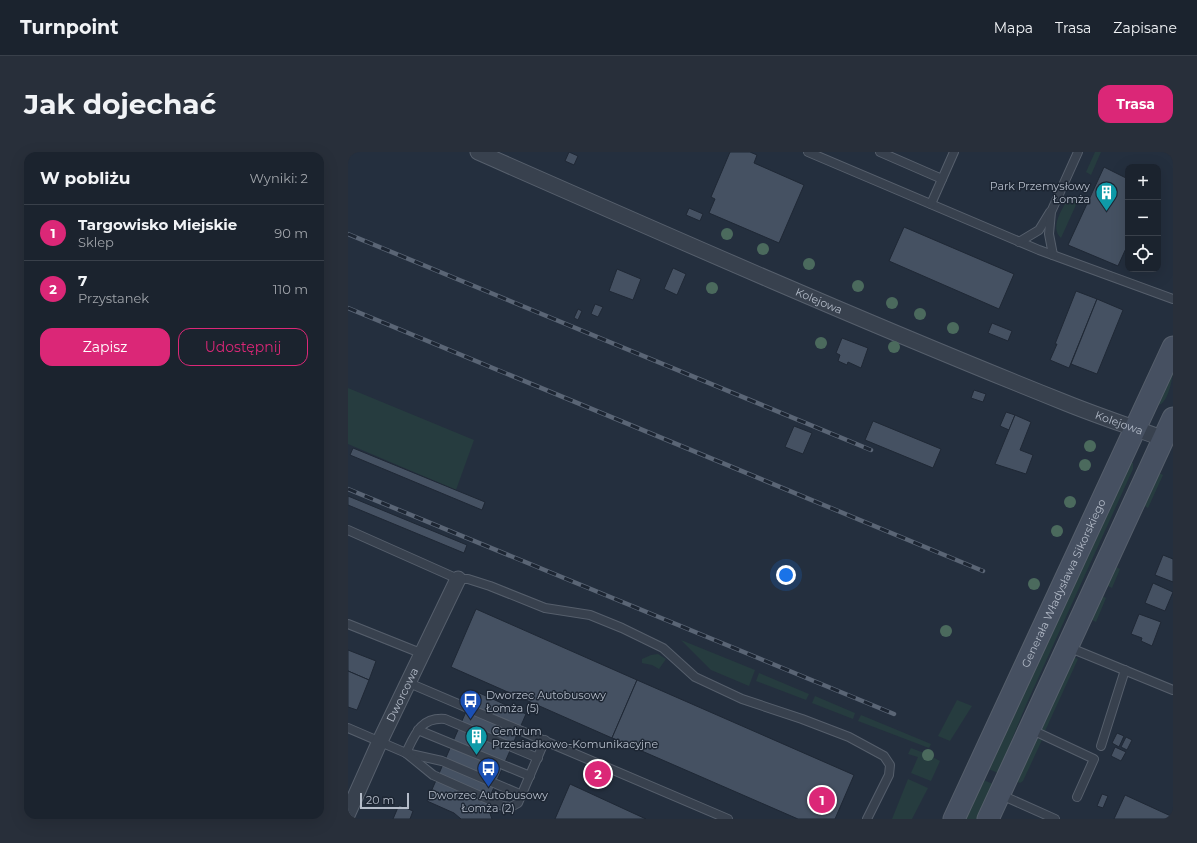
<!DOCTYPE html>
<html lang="pl">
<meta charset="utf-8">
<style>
body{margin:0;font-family:Montserrat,sans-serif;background:#282f3a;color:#f1f3f6}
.controls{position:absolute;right:12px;top:12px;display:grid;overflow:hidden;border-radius:8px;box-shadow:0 4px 16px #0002}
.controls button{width:36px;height:36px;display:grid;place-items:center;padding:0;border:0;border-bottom:1px solid #39404a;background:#1b232e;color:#f1f3f6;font:20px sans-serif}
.scale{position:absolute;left:12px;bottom:10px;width:49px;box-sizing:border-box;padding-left:4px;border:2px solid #b4bcc9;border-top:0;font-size:11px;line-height:14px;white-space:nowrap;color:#b4bcc9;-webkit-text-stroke:3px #1d2633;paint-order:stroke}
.you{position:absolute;left:438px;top:423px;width:14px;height:14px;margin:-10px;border:3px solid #fff;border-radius:50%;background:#1a73e8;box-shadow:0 0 0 6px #1a73e833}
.badge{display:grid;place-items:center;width:26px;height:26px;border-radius:50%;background:#db2777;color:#fff;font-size:13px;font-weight:700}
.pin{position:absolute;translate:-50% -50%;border:2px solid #fff;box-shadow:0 1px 4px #0006}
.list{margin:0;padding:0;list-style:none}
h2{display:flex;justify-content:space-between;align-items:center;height:52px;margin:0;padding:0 16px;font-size:17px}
h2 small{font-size:13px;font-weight:400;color:#a0a4aa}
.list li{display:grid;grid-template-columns:26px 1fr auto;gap:12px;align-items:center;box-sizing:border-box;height:56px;padding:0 16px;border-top:1px solid #39404a}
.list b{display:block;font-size:15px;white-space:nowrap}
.list p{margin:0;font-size:13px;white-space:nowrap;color:#a0a4aa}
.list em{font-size:13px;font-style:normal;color:#a0a4aa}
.actions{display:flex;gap:8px;padding:12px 16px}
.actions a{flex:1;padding:9px 0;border:1px solid #db2777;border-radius:12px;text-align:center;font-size:14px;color:#db2777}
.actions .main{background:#db2777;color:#fff}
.icon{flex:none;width:22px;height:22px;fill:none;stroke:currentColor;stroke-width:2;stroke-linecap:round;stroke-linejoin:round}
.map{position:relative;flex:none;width:825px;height:667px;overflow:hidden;border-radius:12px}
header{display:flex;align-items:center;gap:24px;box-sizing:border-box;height:56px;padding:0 20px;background:#1b232e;border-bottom:1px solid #39404a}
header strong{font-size:19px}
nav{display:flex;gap:22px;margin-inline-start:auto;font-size:14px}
.intro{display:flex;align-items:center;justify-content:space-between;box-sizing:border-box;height:96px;padding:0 24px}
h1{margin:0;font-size:28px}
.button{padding:10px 18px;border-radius:12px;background:#db2777;color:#fff;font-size:14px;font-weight:700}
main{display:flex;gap:24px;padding:0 24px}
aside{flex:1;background:#1b232e;border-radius:12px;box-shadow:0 4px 16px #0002}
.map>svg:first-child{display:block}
</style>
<header>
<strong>Turnpoint</strong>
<nav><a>Mapa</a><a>Trasa</a><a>Zapisane</a></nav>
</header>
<div class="intro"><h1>Jak dojechać</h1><a class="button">Trasa</a></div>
<main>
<aside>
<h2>W pobliżu<small>Wyniki: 2</small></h2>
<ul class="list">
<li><span class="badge">1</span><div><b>Targowisko Miejskie</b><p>Sklep</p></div><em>90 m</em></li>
<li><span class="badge">2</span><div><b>7</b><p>Przystanek</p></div><em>110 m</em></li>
</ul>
<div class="actions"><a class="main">Zapisz</a><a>Udostępnij</a></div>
</aside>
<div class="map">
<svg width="825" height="667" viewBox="0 0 825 667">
<rect width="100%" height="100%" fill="#242f3e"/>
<g fill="#263c3f">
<polygon points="747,0 753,0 743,23 738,20"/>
<path d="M726 44H732L713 86C701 75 715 56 721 45Z"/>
<path d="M825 217C825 226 820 250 811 253L810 251Z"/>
<polygon points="0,236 126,288 108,338 0,292"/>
<polygon points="783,310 785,311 785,317 678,553 650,621 638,616"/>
<polygon points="811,321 815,323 800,356 795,353"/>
<polygon points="768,415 772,417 764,436 758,433"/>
<polygon points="754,444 758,446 748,470 742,467"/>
<polygon points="333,488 407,518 401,534 363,518"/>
<polygon points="310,502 318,507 311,517 304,513 294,511 294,507 303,503"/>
<polygon points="724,504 730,507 697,579 693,577"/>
<polygon points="411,521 461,542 458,548 408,529"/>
<polygon points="467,544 507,561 505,567 464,551"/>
<polygon points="609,548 624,554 602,589 590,584"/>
<polygon points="513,563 583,592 581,596 510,569"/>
<polygon points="688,586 694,588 675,629 672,631 668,629"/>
<polygon points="563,596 579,602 592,609 583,629 563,621 570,605 560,602"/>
<polygon points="560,627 580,636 564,667 544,667"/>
<polygon points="633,627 645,632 629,667 615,667"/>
</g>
<g fill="#455162" stroke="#1f2835">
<polygon points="221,0 230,4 226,13 217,9"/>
<polygon points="382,0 402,0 409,3 406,11 456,33 431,91 361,61 367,47 363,45"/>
<polygon points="756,15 780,27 780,92 770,114 720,93"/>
<polygon points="341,56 355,62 352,69 338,63"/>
<polygon points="556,75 666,122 651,157 541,109"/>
<polygon points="325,116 338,122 329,143 316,137"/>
<polygon points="269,117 293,127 285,148 261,139"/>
<polygon points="728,139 749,147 721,216 702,208 709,192 707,192"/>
<polygon points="749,147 775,158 749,222 723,212"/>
<polygon points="247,152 255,155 250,165 243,162"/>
<polygon points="230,157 234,159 230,168 226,166"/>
<polygon points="644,171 664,179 660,189 640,181"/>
<polygon points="494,186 520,196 513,216 500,210 499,213 490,209 492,203 488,201"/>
<polygon points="626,238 638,242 635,250 623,246"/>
<polygon points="658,260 667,263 661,278 652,274"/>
<polygon points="667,263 683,270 672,298 685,303 678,322 647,312"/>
<polygon points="525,269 593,297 585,316 517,288"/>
<polygon points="446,274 464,281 455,302 437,295"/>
<polygon points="5,296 137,350 134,358 2,303"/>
<polygon points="0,344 119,393 116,401 0,353"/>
<polygon points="815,403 825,407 825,430 807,423"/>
<polygon points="805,431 825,440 817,459 797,451"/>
<polygon points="128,457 289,528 264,586 103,515"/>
<polygon points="791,462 813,470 804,494 793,489 794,486 783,482"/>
<polygon points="0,498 28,509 21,528 0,519"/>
<polygon points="0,519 21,528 9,558 0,555"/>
<polygon points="289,528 506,623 487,667 450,667 264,586"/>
<polygon points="127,539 178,562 140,649 140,656 144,667 113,667 106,661 79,649"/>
<polygon points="769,581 776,584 771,595 764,591"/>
<polygon points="778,585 784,588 779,598 773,595"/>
<polygon points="767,595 778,600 773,609 763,604"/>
<polygon points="222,632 298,667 207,667"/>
<polygon points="754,642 760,644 755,656 749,654"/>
<polygon points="777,643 825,665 825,667 766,667"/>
<polygon points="51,653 65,659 62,667 45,667"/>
</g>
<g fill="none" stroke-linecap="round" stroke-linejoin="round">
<defs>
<g id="lane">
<polyline points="460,0 691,98 825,147"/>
<polyline points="532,0 594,27"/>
<polyline points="583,52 606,0"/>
<polyline points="671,90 691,78 702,60"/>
<polyline points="705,103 701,82 703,60 730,0"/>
<polyline points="0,378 110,427 120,427 142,434 197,456 242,463 274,476 315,496 347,525 394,547 454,567 501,585 536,604 542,613 541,623 519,667"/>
<polyline points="0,472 75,502"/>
<polyline points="720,495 825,538"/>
<polyline points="61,531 380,667"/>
<polyline points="0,576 58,601 94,609 174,643"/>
<polyline points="682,577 746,607 729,645"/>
<polyline points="70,578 182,624"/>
<polyline points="753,594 777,518"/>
<polyline points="58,601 85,623 155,654 163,655 170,651 197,588"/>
<path d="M58 601C67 582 73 565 97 567L190 606"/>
<polyline points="651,642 707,667"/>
</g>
<g id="street">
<path id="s1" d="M130 0C325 86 520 172 718 251 750 264 784 275 816 287"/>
<path id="s2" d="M0 661 32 589 110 427"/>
</g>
<g id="secondary">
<path id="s3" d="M606 667 825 195"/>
<polyline points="640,667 825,266"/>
</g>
</defs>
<use href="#lane" stroke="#565f6c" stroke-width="10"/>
<use href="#street" stroke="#565f6c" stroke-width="17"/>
<use href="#secondary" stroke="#565f6c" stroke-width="23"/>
<use href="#lane" stroke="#38414e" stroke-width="8"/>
<use href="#street" stroke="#38414e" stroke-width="15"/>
<use href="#secondary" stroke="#465061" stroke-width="21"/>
<defs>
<g id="rail">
<polyline points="0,82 523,298"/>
<polyline points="0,156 635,419"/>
<polyline points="0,337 546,562"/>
</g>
</defs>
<use href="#rail" stroke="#5a6575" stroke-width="4.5"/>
<use href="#rail" stroke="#1d2633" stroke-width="3" stroke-dasharray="9" stroke-linecap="butt"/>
</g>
<g fill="#4b6a5d">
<circle cx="379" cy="82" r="6"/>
<circle cx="415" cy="97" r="6"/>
<circle cx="461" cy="112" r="6"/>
<circle cx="510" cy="134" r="6"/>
<circle cx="364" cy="136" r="6"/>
<circle cx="544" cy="151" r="6"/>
<circle cx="572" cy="162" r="6"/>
<circle cx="605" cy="176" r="6"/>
<circle cx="473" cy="191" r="6"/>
<circle cx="546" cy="195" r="6"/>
<circle cx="742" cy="294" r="6"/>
<circle cx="737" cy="313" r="6"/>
<circle cx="722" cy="350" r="6"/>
<circle cx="709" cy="379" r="6"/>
<circle cx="686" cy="432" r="6"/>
<circle cx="598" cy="479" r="6"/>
<circle cx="580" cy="603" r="6"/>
</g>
<defs>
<symbol id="building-pin" viewBox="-11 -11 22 30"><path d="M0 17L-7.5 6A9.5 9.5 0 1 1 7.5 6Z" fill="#0f9aa8" stroke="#1d2633"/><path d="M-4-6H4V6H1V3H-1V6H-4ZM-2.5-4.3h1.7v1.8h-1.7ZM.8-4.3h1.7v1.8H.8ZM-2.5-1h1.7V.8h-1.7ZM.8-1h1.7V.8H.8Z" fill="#fff"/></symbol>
<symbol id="bus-pin" viewBox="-11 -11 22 30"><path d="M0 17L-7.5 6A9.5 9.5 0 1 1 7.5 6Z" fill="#1a4fb4" stroke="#1d2633"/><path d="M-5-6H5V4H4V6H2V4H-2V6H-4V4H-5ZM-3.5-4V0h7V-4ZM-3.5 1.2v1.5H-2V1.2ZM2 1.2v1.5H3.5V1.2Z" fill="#fff"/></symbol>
</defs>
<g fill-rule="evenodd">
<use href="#building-pin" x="746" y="28" width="25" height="34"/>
<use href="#bus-pin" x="110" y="536" width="25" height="34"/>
<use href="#building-pin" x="116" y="572" width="25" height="34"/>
<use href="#bus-pin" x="128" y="604" width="25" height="34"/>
</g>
<g text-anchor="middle" stroke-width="3" stroke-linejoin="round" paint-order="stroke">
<g font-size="11" fill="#b4bcc9" stroke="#1d2633" text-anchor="start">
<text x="742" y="38" text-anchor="end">Park Przemysłowy<tspan x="742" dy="13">Łomża</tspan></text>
<text x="138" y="547">Dworzec Autobusowy<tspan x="138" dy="13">Łomża (5)</tspan></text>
<text x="144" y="583">Centrum<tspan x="144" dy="13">Przesiadkowo-Komunikacyjne</tspan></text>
<text x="140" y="647" text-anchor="middle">Dworzec Autobusowy<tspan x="140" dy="13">Łomża (2)</tspan></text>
</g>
<g font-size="11" fill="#b4bcc9" stroke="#1d2633">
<text dy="4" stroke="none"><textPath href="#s1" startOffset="372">Kolejowa</textPath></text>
<text dy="4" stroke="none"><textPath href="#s1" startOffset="696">Kolejowa</textPath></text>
<text dy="4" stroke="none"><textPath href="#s3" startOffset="260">Generała Władysława Sikorskiego</textPath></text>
<text dy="4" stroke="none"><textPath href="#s2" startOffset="130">Dworcowa</textPath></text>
</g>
</g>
</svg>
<div class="controls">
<button>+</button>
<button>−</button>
<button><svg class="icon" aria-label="locate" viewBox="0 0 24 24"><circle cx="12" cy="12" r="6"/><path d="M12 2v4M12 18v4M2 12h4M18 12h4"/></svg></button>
</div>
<div class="scale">20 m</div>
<div class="you"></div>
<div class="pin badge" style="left:474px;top:648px">1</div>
<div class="pin badge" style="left:250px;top:622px">2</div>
</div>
</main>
